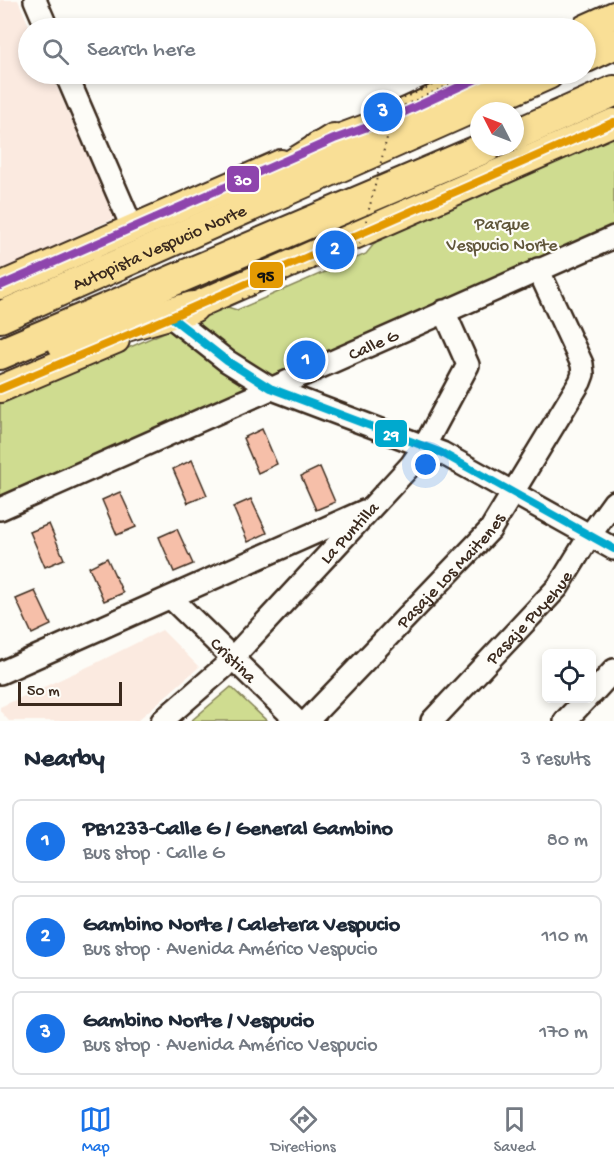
<!DOCTYPE html>
<meta charset="utf-8">
<style>
body{margin:0;font-family:"Gochi Hand",sans-serif;background:#f6f6f7;color:#1f2937}
.controls{position:absolute;right:18px;bottom:18px;display:grid;overflow:hidden;border-radius:9px;box-shadow:0 3px 9px #0003}
.controls button{width:54px;height:54px;display:grid;place-items:center;padding:0;border:0;border-bottom:2px solid #e0e1e3;background:#fff;color:#1f2937;font:30px sans-serif}
.compass{position:absolute;left:470px;top:102px;width:54px;height:54px;border-radius:50%;background:#fff;box-shadow:0 3px 9px #0003;rotate:312deg}
.scale{position:absolute;left:18px;bottom:15px;width:104px;box-sizing:border-box;padding-left:6px;border:3px solid #3b2a1e;border-top:0;font-size:16px;line-height:21px;white-space:nowrap;color:#3b2a1e;-webkit-text-stroke:4px #fdfcf7;paint-order:stroke}
.you{position:absolute;left:426px;top:465px;width:21px;height:21px;margin:-15px;border:4px solid #fff;border-radius:50%;background:#1a73e8;box-shadow:0 0 0 9px #1a73e833}
.badge{display:grid;place-items:center;width:39px;height:39px;border-radius:50%;background:#1a73e8;color:#fff;font-size:20px;font-weight:700}
.pin{position:absolute;translate:-50% -50%;border:3px solid #fff;box-shadow:0 2px 6px #0006}
.list{margin:0;padding:0;list-style:none}
h2{display:flex;justify-content:space-between;align-items:center;height:78px;margin:0;padding:0 24px;font-size:26px}
h2 small{font-size:20px;font-weight:400;color:#747a83}
.list li{display:grid;grid-template-columns:39px 1fr auto;gap:18px;align-items:center;box-sizing:border-box;height:84px;margin:0 12px 12px;padding:0 12px;border:2px solid #e0e1e3;border-radius:9px}
.list b{display:block;font-size:22px;white-space:nowrap}
.list p{margin:0;font-size:20px;white-space:nowrap;color:#747a83}
.list em{font-size:20px;font-style:normal;color:#747a83}
.icon{flex:none;width:33px;height:33px;fill:none;stroke:currentColor;stroke-width:2;stroke-linecap:round;stroke-linejoin:round}
.map{position:relative;flex:none;width:614px;height:721px;overflow:hidden}
.search{position:absolute;background:#fff;box-shadow:0 3px 9px #0003;left:18px;right:18px;top:18px;height:66px;display:flex;align-items:center;gap:15px;box-sizing:border-box;padding:0 21px;border-radius:33px;color:#747a83;font-size:22px}
.sheet{height:366px;background:#fff}
nav{display:flex;justify-content:space-around;align-items:center;box-sizing:border-box;height:84px;border-top:2px solid #e0e1e3;background:#fff;font-size:16px;color:#747a83}
nav a{display:grid;justify-items:center;gap:3px}
nav .on{color:#1a73e8}
.map>svg:first-child{display:block}
</style>
<div class="map">
<svg width="614" height="721" viewBox="0 0 614 721">
<rect width="100%" height="100%" fill="#fdfcf7"/>
<filter id="ink" filterUnits="userSpaceOnUse"><feTurbulence type="fractalNoise" baseFrequency=".0167" numOctaves="2"/><feDisplacementMap in="SourceGraphic" scale="12" xChannelSelector="R" yChannelSelector="G"/><feConvolveMatrix kernelMatrix="1 2 1 2 8 2 1 2 1" color-interpolation-filters="sRGB"/></filter>
<g filter="url(#ink)">
<g fill="#fbeae0">
<polygon points="0,0 18,0 30,28 28,28 28,74 51,74 115,218 0,271"/>
<polygon points="162,630 199,667 137,721 9,721 0,711 0,707 94,664"/>
</g>
<g fill="#cfdc90" stroke="#858357" stroke-width="1.5">
<polygon points="614,135 614,232 284,372 0,497 0,404 224,306 237,310 366,254 379,238"/>
<polygon points="231,687 267,721 191,721"/>
</g>
<g fill="#f6bfa9" stroke="#3b2a1e" stroke-width="1.5">
<polygon points="262,429 277,464 258,473 243,438"/>
<polygon points="192,460 207,495 188,503 173,469"/>
<polygon points="320,467 335,502 316,510 301,476"/>
<polygon points="120,492 136,527 117,535 102,500"/>
<polygon points="251,499 267,533 248,542 233,507"/>
<polygon points="49,524 64,559 45,567 30,532"/>
<polygon points="177,529 193,564 174,572 159,537"/>
<polygon points="107,558 123,593 104,601 89,567"/>
<polygon points="35,591 51,625 32,634 16,599"/>
</g>
<g fill="none" stroke-linecap="round" stroke-linejoin="round">
<defs>
<g id="minor">
<polyline points="35,0 47,28"/>
<polyline points="66,74 132,227"/>
<polyline points="171,317 227,361 270,388 442,453 614,549"/>
<path id="s1" d="M0 509 614 237"/>
<path id="s2" d="M171 598 297 721"/>
<polyline points="0,673 364,511"/>
<polyline points="592,694 614,670"/>
<path id="s3" d="M162 721 223 668 411 465 425 445 468 365 444 311"/>
<path id="s4" d="M307 721 490 530 580 382 583 374 582 364 538 269"/>
<path id="s5" d="M432 721 558 587 590 535 614 502"/>
<polyline points="565,721 587,698"/>
</g>
<g id="major">
<polyline points="585,28 614,15"/>
<polyline points="317,146 387,120 487,74"/>
<polyline points="0,286 281,163"/>
<polyline points="174,315 614,122"/>
<polyline points="0,389 116,340"/>
</g>
<g id="highway">
<polyline points="586,57 614,44"/>
<polyline points="515,135 614,91"/>
<polyline points="263,183 334,139"/>
<path id="s6" d="M0 317 548 74"/>
<polyline points="63,344 193,307"/>
<polyline points="0,354 487,147"/>
</g>
</defs>
<use href="#minor" stroke="#3b2a1e" stroke-width="26"/>
<use href="#major" stroke="#3b2a1e" stroke-width="30"/>
<use href="#highway" stroke="#3b2a1e" stroke-width="34"/>
<use href="#minor" stroke="#fdfcf7" stroke-width="21"/>
<use href="#major" stroke="#f9df96" stroke-width="26"/>
<use href="#highway" stroke="#f9df96" stroke-width="30"/>
<polyline stroke="#3b2a1e" stroke-width="2" stroke-dasharray="1.5 4.5" stroke-linecap="butt" points="242,299 359,249 394,110 455,82 452,76 383,108"/>
<defs>
<polyline id="bus-1" points="0,286 334,139 387,120 487,74"/>
<polyline id="bus-2" points="171,317 227,361 270,388 442,453 614,549"/>
<polyline id="bus-3" points="0,389 171,317 614,122"/>
</defs>
<use href="#bus-1" stroke="#fdfcf7" stroke-width="12"/>
<use href="#bus-2" stroke="#fdfcf7" stroke-width="12"/>
<use href="#bus-3" stroke="#fdfcf7" stroke-width="12"/>
<use href="#bus-1" stroke="#8e44ad" stroke-width="8"/>
<use href="#bus-2" stroke="#00a9ce" stroke-width="8"/>
<use href="#bus-3" stroke="#e49a03" stroke-width="8"/>
</g>
</g>
<g text-anchor="middle" stroke-width="4.5" stroke-linejoin="round" paint-order="stroke">
<g font-size="18" fill="#60563a" stroke="#fdfcf7">
<text x="502" y="229">Parque<tspan x="502" dy="21">Vespucio Norte</tspan></text>
</g>
<g font-size="18" fill="#3b2a1e" stroke="#fdfcf7">
<text dy="6" stroke="none"><textPath href="#s6" startOffset="174">Autopista Vespucio Norte</textPath></text>
<text dy="6" stroke="none"><textPath href="#s1" startOffset="408">Calle G</textPath></text>
<text dy="6" stroke="none"><textPath href="#s3" startOffset="266">La Puntilla</textPath></text>
<text dy="6" stroke="none"><textPath href="#s4" startOffset="208">Pasaje Los Maitenes</textPath></text>
<text dy="6" stroke="none"><textPath href="#s5" startOffset="142">Pasaje Puyehue</textPath></text>
<text dy="6" stroke="none"><textPath href="#s2" startOffset="88">Cristina</textPath></text>
</g>
</g>
<g stroke="#fdfcf7" stroke-width="2">
<rect x="226" y="165" width="34" height="28" rx="6" fill="#8e44ad"/>
<rect x="249" y="261" width="35" height="28" rx="6" fill="#e49a03"/>
<rect x="374" y="419" width="34" height="29" rx="6" fill="#00a9ce"/>
</g>
<g font-size="16" text-anchor="middle" font-weight="bold" fill="#fff">
<text x="243" y="185">30</text>
<text x="391" y="440">29</text>
</g>
<g font-size="16" text-anchor="middle" font-weight="bold" fill="#111">
<text x="266" y="281">95</text>
</g>
</svg>
<div class="controls">
<button><svg class="icon" aria-label="locate" viewBox="0 0 24 24"><circle cx="12" cy="12" r="6"/><path d="M12 2v4M12 18v4M2 12h4M18 12h4"/></svg></button>
</div>
<svg class="compass" viewBox="-18 -18 36 36"><path d="M0-13l5 13h-10z" fill="#e53935"/><path d="M0 13l5-13h-10z" fill="#747a83"/></svg>
<div class="scale">50 m</div>
<div class="you"></div>
<div class="pin badge" style="left:306px;top:360px">1</div>
<div class="pin badge" style="left:335px;top:250px">2</div>
<div class="pin badge" style="left:383px;top:112px">3</div>
<div class="search"><svg class="icon" aria-label="search" viewBox="0 0 24 24"><circle cx="10" cy="10" r="6"/><path d="M15 15l6 6"/></svg>Search here</div>
</div>
<section class="sheet">
<h2>Nearby<small>3 results</small></h2>
<ul class="list">
<li><span class="badge">1</span><div><b>PB1233-Calle G / General Gambino</b><p>Bus stop · Calle G</p></div><em>80 m</em></li>
<li><span class="badge">2</span><div><b>Gambino Norte / Caletera Vespucio</b><p>Bus stop · Avenida Américo Vespucio</p></div><em>110 m</em></li>
<li><span class="badge">3</span><div><b>Gambino Norte / Vespucio</b><p>Bus stop · Avenida Américo Vespucio</p></div><em>170 m</em></li>
</ul>
</section>
<nav>
<a class="on"><svg class="icon" aria-label="map" viewBox="0 0 24 24"><path d="M3 6l6-2 6 2 6-2v14l-6 2-6-2-6 2zM9 4v14M15 6v14"/></svg>Map</a>
<a><svg class="icon" aria-label="directions" viewBox="0 0 24 24"><path d="M12 3l9 9-9 9-9-9zM9 14v-3h6M13 9l2 2-2 2"/></svg>Directions</a>
<a><svg class="icon" aria-label="saved" viewBox="0 0 24 24"><path d="M7 4h10v16l-5-4-5 4z"/></svg>Saved</a>
</nav>
